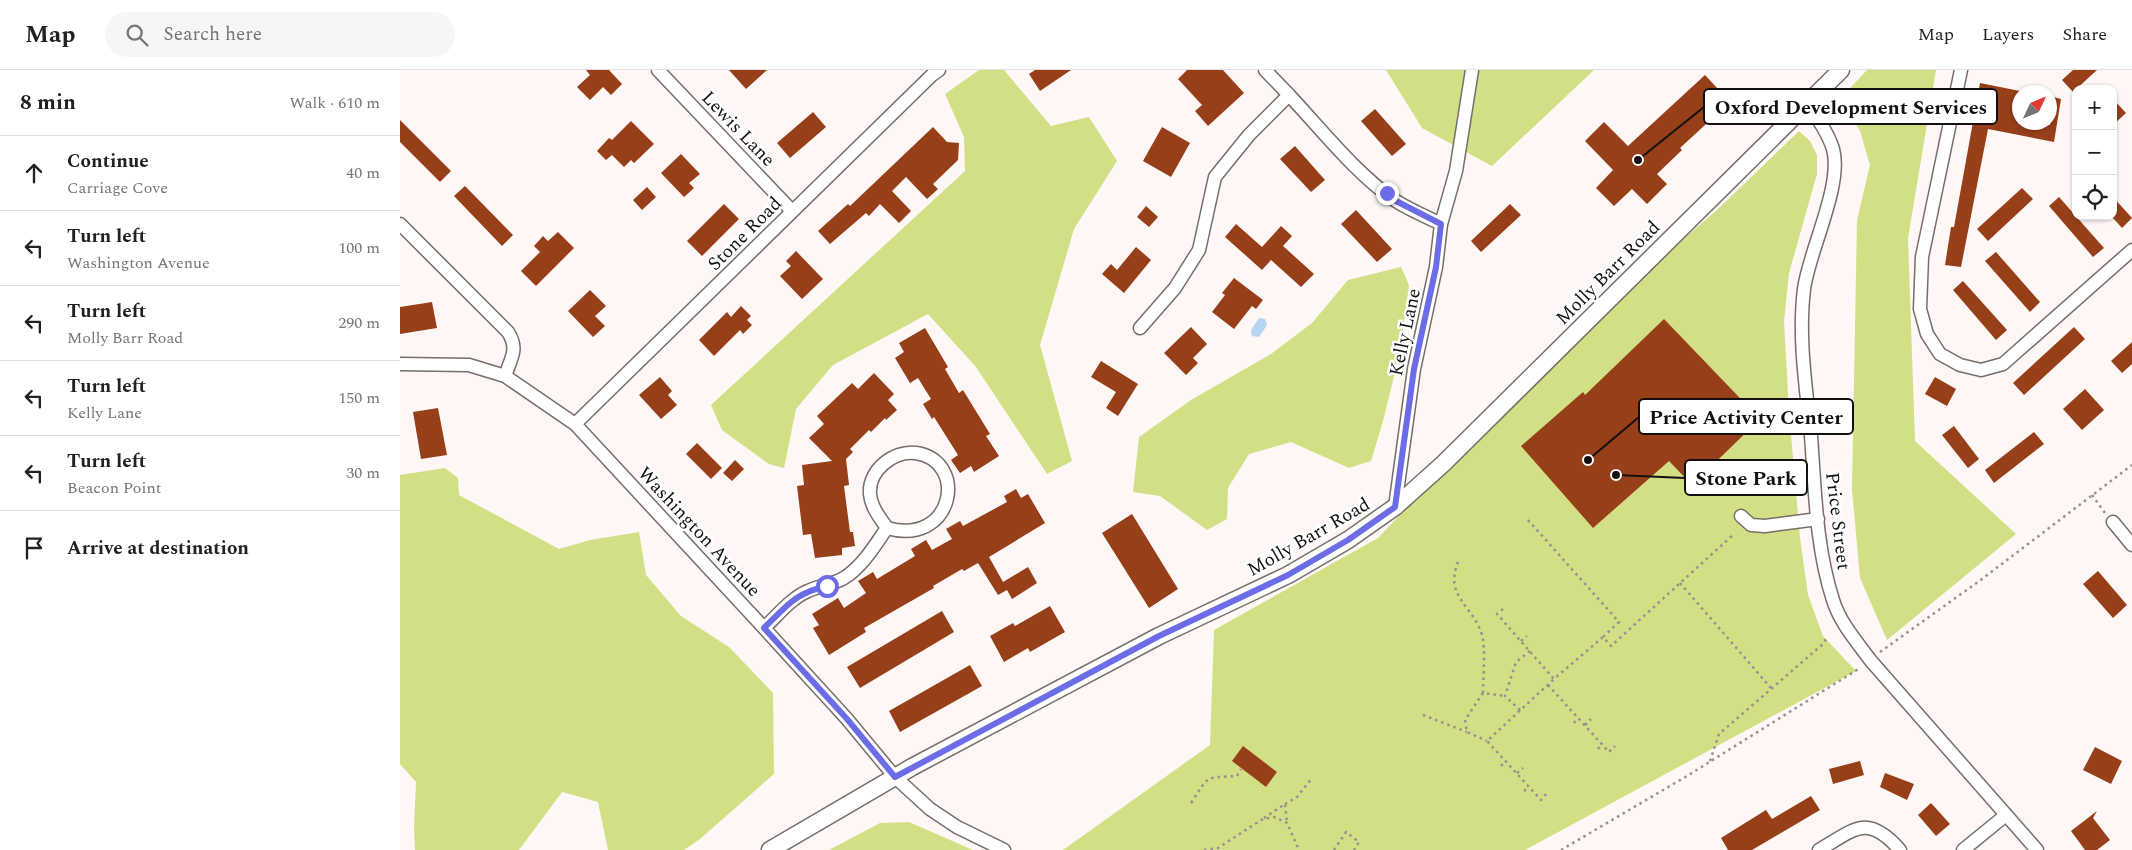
<!DOCTYPE html>
<meta charset="utf-8">
<style>
body{margin:0;font-family:Spectral,serif;background:#f6f6f6;color:#202124}
.controls{position:absolute;right:15px;top:15px;display:grid;overflow:hidden;border-radius:10px;box-shadow:0 1px 4px #0004}
.controls button{width:45px;height:45px;display:grid;place-items:center;padding:0;border:0;border-bottom:1px solid #e0e0e0;background:#fff;color:#202124;font:25px sans-serif}
.compass{position:absolute;left:1612px;top:15px;width:45px;height:45px;border-radius:50%;background:#fff;box-shadow:0 1px 4px #0004;rotate:46deg}
.stop{position:absolute;width:15px;height:15px;margin:-11px;border:4px solid #6c6de6;border-radius:50%;background:#fff}
.stop.end{background:#6c6de6;border-color:#fff;box-shadow:0 1px 5px #0008}
.list{margin:0;padding:0;list-style:none}
h2{display:flex;justify-content:space-between;align-items:center;height:65px;margin:0;padding:0 20px;font-size:21px}
h2 small{font-size:16px;font-weight:400;color:#757577}
.list li{display:grid;grid-template-columns:32px 1fr auto;gap:15px;align-items:center;box-sizing:border-box;height:75px;padding:0 20px;border-top:1px solid #e0e0e0}
.list b{display:block;font-size:19px;white-space:nowrap}
.list p{margin:0;font-size:16px;white-space:nowrap;color:#757577}
.list em{font-size:16px;font-style:normal;color:#757577}
.icon{flex:none;width:28px;height:28px;fill:none;stroke:currentColor;stroke-width:2;stroke-linecap:round;stroke-linejoin:round}
.map{position:relative;flex:none;width:1732px;height:780px;overflow:hidden}
header{display:flex;align-items:center;gap:30px;box-sizing:border-box;height:70px;padding:0 25px;background:#fff;border-bottom:1px solid #e0e0e0}
header strong{font-size:24px}
nav{display:flex;gap:28px;margin-inline-start:auto;font-size:18px}
.search{width:350px;height:45px;background:#f6f6f6;display:flex;align-items:center;gap:12px;box-sizing:border-box;padding:0 18px;border-radius:28px;color:#757577;font-size:19px}
main{display:flex}
aside{flex:1;background:#fff}
.map>svg:first-child{display:block}
</style>
<header>
<strong>Map</strong>
<div class="search"><svg class="icon" aria-label="search" viewBox="0 0 24 24"><circle cx="10" cy="10" r="6"/><path d="M15 15l6 6"/></svg>Search here</div>
<nav><a>Map</a><a>Layers</a><a>Share</a></nav>
</header>
<main>
<aside>
<h2>8 min<small>Walk · 610 m</small></h2>
<ul class="list">
<li><svg class="icon" aria-label="ahead" viewBox="0 0 24 24"><path d="M12 20V5M6 11l6-6 6 6"/></svg><div><b>Continue</b><p>Carriage Cove</p></div><em>40 m</em></li>
<li><svg class="icon" aria-label="left" viewBox="0 0 24 24"><path d="M17 20v-9H6M10 6l-5 5 5 5"/></svg><div><b>Turn left</b><p>Washington Avenue</p></div><em>100 m</em></li>
<li><svg class="icon" aria-label="left" viewBox="0 0 24 24"><path d="M17 20v-9H6M10 6l-5 5 5 5"/></svg><div><b>Turn left</b><p>Molly Barr Road</p></div><em>290 m</em></li>
<li><svg class="icon" aria-label="left" viewBox="0 0 24 24"><path d="M17 20v-9H6M10 6l-5 5 5 5"/></svg><div><b>Turn left</b><p>Kelly Lane</p></div><em>150 m</em></li>
<li><svg class="icon" aria-label="left" viewBox="0 0 24 24"><path d="M17 20v-9H6M10 6l-5 5 5 5"/></svg><div><b>Turn left</b><p>Beacon Point</p></div><em>30 m</em></li>
<li><svg class="icon" aria-label="arrive" viewBox="0 0 24 24"><path d="M6 21V4h12l-3 4 3 4H6"/></svg><div><b>Arrive at destination</b></div></li>
</ul>
</aside>
<div class="map">
<svg width="1732" height="780" viewBox="0 0 1732 780">
<rect width="100%" height="100%" fill="#fef7f5"/>
<g fill="#d3df84">
<polygon points="579,0 604,0 651,56 689,47 717,91 674,159 640,275 672,391 647,404 576,297 528,244 433,295 396,339 384,398 369,394 322,360 311,335 565,101 564,67 545,24"/>
<polygon points="986,0 1194,0 1092,96 1022,58"/>
<polygon points="1467,0 1536,0 1508,168 1515,371 1616,464 1487,570 1460,508 1452,419 1457,150 1470,95 1460,61 1439,30"/>
<polygon points="1399,61 1410,71 1417,85 1417,104 1389,203 1384,251 1389,342 1400,468 1408,525 1423,566 1456,601 1125,780 663,780 810,675 814,560 978,468 1173,263 1316,141"/>
<polygon points="1001,197 1009,215 1000,282 983,351 971,391 949,398 891,372 849,384 828,418 827,449 807,460 760,426 733,422 739,367 791,330 871,284 912,253 948,210"/>
<polygon points="45,398 58,408 59,425 159,479 190,470 239,462 246,505 281,546 329,577 373,623 374,704 300,769 284,780 208,780 198,732 162,722 119,780 15,780 14,757 16,712 0,694 0,405"/>
<polygon points="509,752 573,780 429,780 480,753"/>
</g>
<polygon fill="#b5d6f1" points="859,248 865,249 867,255 859,267 852,266 851,260"/>
<g fill="#963f19">
<polygon points="186,0 209,0 222,14 211,25 203,17 190,30 177,17 190,5"/>
<polygon points="329,0 367,0 346,19"/>
<polygon points="635,0 671,0 640,21 629,4"/>
<polygon points="787,0 823,0 844,23 808,56 795,41 802,35 778,9"/>
<polygon points="1673,0 1697,0 1673,22 1662,10"/>
<polygon points="1305,5 1330,32 1280,78 1282,80 1257,104 1267,114 1247,134 1232,119 1214,136 1196,118 1213,100 1185,71 1204,52 1228,76"/>
<polygon points="1580,13 1620,21 1620,52 1650,55 1650,26 1661,29 1654,72 1588,59 1561,197 1545,195 1551,157 1554,157"/>
<polygon points="1713,29 1726,43 1713,55"/>
<polygon points="975,39 1006,74 992,86 961,51"/>
<polygon points="413,42 426,57 390,88 377,73"/>
<polygon points="0,50 51,101 40,112 0,72"/>
<polygon points="231,51 254,74 234,93 231,90 224,97 212,85 206,90 197,81 209,68 212,70"/>
<polygon points="533,57 547,72 559,73 558,90 533,114 538,119 527,129 506,107 492,121 511,141 499,153 480,134 469,146 466,143 430,174 418,161 448,134 450,136"/>
<polygon points="762,57 790,73 771,107 743,91"/>
<polygon points="895,76 925,110 911,122 880,89"/>
<polygon points="281,84 300,104 289,113 294,118 284,127 261,103"/>
<polygon points="65,116 113,165 102,176 54,126"/>
<polygon points="247,117 256,127 242,140 233,130"/>
<polygon points="1622,118 1633,129 1588,171 1577,159"/>
<polygon points="1659,127 1704,178 1693,187 1649,136"/>
<polygon points="1713,127 1732,148 1722,158 1713,148"/>
<polygon points="324,134 339,149 302,186 287,171"/>
<polygon points="1110,134 1121,145 1081,182 1071,171"/>
<polygon points="746,136 758,147 749,157 737,147"/>
<polygon points="956,140 992,179 977,192 941,154"/>
<polygon points="836,154 862,177 881,156 892,166 883,176 914,204 901,217 871,190 862,200 825,167"/>
<polygon points="158,162 174,178 136,216 121,201 140,182 134,176 143,166 148,171"/>
<polygon points="736,177 751,190 724,223 702,204 711,194 717,200"/>
<polygon points="396,181 423,209 402,229 380,206 391,196 386,191"/>
<polygon points="1596,182 1640,232 1630,242 1585,191"/>
<polygon points="834,208 863,230 856,239 852,236 834,259 812,242 825,225 822,223"/>
<polygon points="1563,211 1607,260 1596,270 1553,220"/>
<polygon points="190,220 206,236 195,246 205,256 193,267 168,241"/>
<polygon points="32,232 37,258 0,264 0,237"/>
<polygon points="341,236 351,246 347,250 352,255 343,264 340,260 314,286 299,270 327,242 331,247"/>
<polygon points="1264,249 1360,349 1292,415 1269,391 1193,458 1121,376 1183,322 1185,325"/>
<polygon points="791,257 807,274 793,288 798,293 786,305 764,283"/>
<polygon points="1674,257 1685,269 1624,325 1613,313"/>
<polygon points="525,258 548,297 545,299 559,323 563,320 590,364 586,366 599,386 574,402 571,396 560,403 551,390 558,385 534,347 532,349 523,334 531,329 518,308 510,313 495,288 504,282 499,273"/>
<polygon points="1732,272 1732,294 1722,303 1711,291"/>
<polygon points="701,291 738,314 718,346 706,338 716,322 691,307"/>
<polygon points="474,303 494,324 488,330 497,340 486,350 485,348 471,362 469,360 450,379 453,382 446,389 449,415 444,416 450,462 453,462 455,476 442,478 442,485 415,488 411,464 403,465 397,416 404,415 402,395 432,391 409,368 424,354 417,346 452,313 458,319"/>
<polygon points="260,307 272,321 268,325 277,335 261,349 239,325"/>
<polygon points="1535,307 1556,319 1547,336 1525,324"/>
<polygon points="1685,319 1704,340 1682,360 1663,339"/>
<polygon points="38,338 47,385 21,389 13,342"/>
<polygon points="1554,356 1579,389 1568,398 1542,365"/>
<polygon points="1634,362 1644,374 1594,413 1585,400"/>
<polygon points="297,373 322,398 311,409 286,384"/>
<polygon points="335,390 344,399 332,411 323,403"/>
<polygon points="616,419 621,428 628,424 645,453 589,487 603,512 628,497 637,513 612,529 607,520 598,525 578,493 564,501 562,499 533,516 534,518 464,558 466,562 429,585 413,558 419,555 412,544 438,528 444,538 466,523 458,511 473,502 477,509 515,486 511,479 526,470 532,480 552,469 546,459 560,451 563,456 607,432 604,426"/>
<polygon points="732,444 778,519 749,538 702,463"/>
<polygon points="1698,501 1727,535 1713,548 1683,514"/>
<polygon points="650,536 665,562 630,582 628,578 604,592 590,566 613,553 615,556"/>
<polygon points="542,541 554,562 460,618 447,597"/>
<polygon points="570,595 582,616 500,662 489,641"/>
<polygon points="843,676 877,702 866,717 832,691"/>
<polygon points="1695,677 1722,691 1711,714 1683,700"/>
<polygon points="1460,691 1464,705 1433,714 1429,699"/>
<polygon points="1485,703 1514,714 1507,730 1480,717"/>
<polygon points="1411,726 1420,740 1352,780 1328,780 1321,768 1366,740 1372,749"/>
<polygon points="1531,733 1550,754 1536,766 1518,745"/>
<polygon points="1697,741 1693,748 1710,770 1697,780 1685,780 1671,761"/>
</g>
<g fill="none" stroke-linecap="round" stroke-linejoin="round">
<defs>
<g id="minor">
<polyline points="258,0 392,141"/>
<polyline points="865,0 889,25"/>
<polyline points="1561,0 1522,187 1520,239 1527,264 1540,284 1560,295 1581,300 1603,294 1732,180"/>
<path d="M1407 34C1417 47 1428 63 1433 79 1443 115 1409 181 1404 219 1398 268 1406 317 1411 366 1415 420 1416 478 1433 530 1440 553 1457 572 1471 591L1637 780"/>
<path d="M0 154 108 262C119 279 111 288 105 306"/>
<path d="M740 258 775 218 799 180 815 107 849 65 889 25C921 59 957 105 996 131 1010 140 1027 147 1041 154"/>
<polyline points="0,294 69,295 105,306 175,354 364,558 447,649 495,707 530,739 557,757 604,780"/>
<polyline points="175,354 532,5 539,0"/>
<polyline points="995,437 1014,299 1036,197 1041,154 1056,101 1072,0"/>
<polyline points="1341,446 1351,455 1365,456 1418,449"/>
<polyline points="1713,452 1732,475"/>
<path d="M364 558C378 545 391 528 408 521 421 515 432 515 444 508 463 496 475 475 487 458 554 477 569 391 516 383 493 380 468 401 470 424 471 437 480 448 487 458"/>
<path d="M1419 780C1455 759 1467 743 1500 780"/>
<polyline points="1563,780 1606,745"/>
</g>
<polyline id="major" points="370,780 512,697 759,566 888,505 948,470 995,437 1044,393 1441,0"/>
</defs>
<use href="#minor" stroke="#776e6a" stroke-width="15"/>
<use href="#major" stroke="#776e6a" stroke-width="19"/>
<g stroke="#96908f" stroke-width="2.5" stroke-dasharray="2.5 4" stroke-linecap="butt">
<polyline points="1692,425 1705,443"/>
<polyline points="1128,450 1219,552 1203,567 1211,576 1334,464"/>
<path d="M1058 492C1044 527 1073 535 1082 565 1086 578 1083 608 1083 623L1105 626"/>
<polyline points="1280,513 1371,618"/>
<polyline points="1103,539 1097,544 1154,609 1203,567"/>
<polyline points="1121,571 1127,566"/>
<polyline points="1480,582 1582,509 1732,395"/>
<polyline points="1148,615 1209,682 1215,676"/>
<polyline points="1083,623 1065,650 1067,662 1087,671"/>
<polyline points="1120,640 1105,626 1116,592 1130,581"/>
<polyline points="1023,645 1067,662"/>
<polyline points="1174,653 1178,648"/>
<polyline points="1185,655 1191,649"/>
<polyline points="1198,679 1202,674"/>
<polyline points="1310,691 1319,664 1423,574 1428,566"/>
<polyline points="1101,696 1106,691"/>
<polyline points="1117,703 1123,698"/>
<polyline points="1124,721 1129,717"/>
<polyline points="1146,724 1141,730 1087,671 1154,609"/>
<path d="M791 733C810 704 804 708 837 706L841 699"/>
<polyline points="885,734 897,727 912,708"/>
<polyline points="864,748 885,734 887,753"/>
<polyline points="804,780 818,778 861,750 874,747 887,753 899,780"/>
<polyline points="934,780 946,762 959,772 954,780"/>
<polyline points="1161,780 1287,706 1460,598"/>
</g>
<use href="#minor" stroke="#fff" stroke-width="12"/>
<use href="#major" stroke="#fff" stroke-width="16"/>
</g>
<g fill="none" stroke-linecap="round" stroke-linejoin="round">
<path stroke="#6c6de6" stroke-width="6" d="M427 516C395 523 387 536 364 558L447 649 495 707 759 566 888 505 948 470 995 437 1014 299 1036 197 1041 154 996 131 987 123"/>
</g>
<g text-anchor="middle" stroke-width="5" stroke-linejoin="round" paint-order="stroke">
<g font-size="19" fill="#14100f" stroke="#fff">
<text transform="translate(339 58) rotate(46)" y="7">Lewis Lane</text>
<text transform="translate(344 163) rotate(-45)" y="7">Stone Road</text>
<text transform="translate(1207 202) rotate(-45)" y="7">Molly Barr Road</text>
<text transform="translate(1004 262) rotate(-78)" y="7">Kelly Lane</text>
<text transform="translate(1439 451) rotate(83)" y="7">Price Street</text>
<text transform="translate(300 461) rotate(47)" y="7">Washington Avenue</text>
<text transform="translate(908 466) rotate(-30)" y="7">Molly Barr Road</text>
</g>
</g>
<path fill="none" stroke="#14100f" stroke-width="2" d="M1238 90L1304 37M1188 390L1239 347M1216 405L1285 408"/>
<g fill="#14100f" stroke="#fff" stroke-width="2">
<circle cx="1238" cy="90" r="5"/>
<circle cx="1188" cy="390" r="5"/>
<circle cx="1216" cy="405" r="5"/>
</g>
<g fill="#fff" stroke="#14100f" stroke-width="2">
<rect x="1304" y="19" width="293" height="35" rx="5"/>
<rect x="1239" y="329" width="214" height="35" rx="5"/>
<rect x="1285" y="390" width="122" height="35" rx="5"/>
</g>
<g font-size="20" text-anchor="middle" font-weight="bold" fill="#14100f">
<text x="1451" y="44">Oxford Development Services</text>
<text x="1346" y="354">Price Activity Center</text>
<text x="1346" y="415">Stone Park</text>
</g>
</svg>
<div class="controls">
<button>+</button>
<button>−</button>
<button><svg class="icon" aria-label="locate" viewBox="0 0 24 24"><circle cx="12" cy="12" r="6"/><path d="M12 2v4M12 18v4M2 12h4M18 12h4"/></svg></button>
</div>
<svg class="compass" viewBox="-18 -18 36 36"><path d="M0-13l5 13h-10z" fill="#e53935"/><path d="M0 13l5-13h-10z" fill="#757577"/></svg>
<div class="stop" style="left:427px;top:516px"></div>
<div class="stop end" style="left:987px;top:123px"></div>
</div>
</main>
